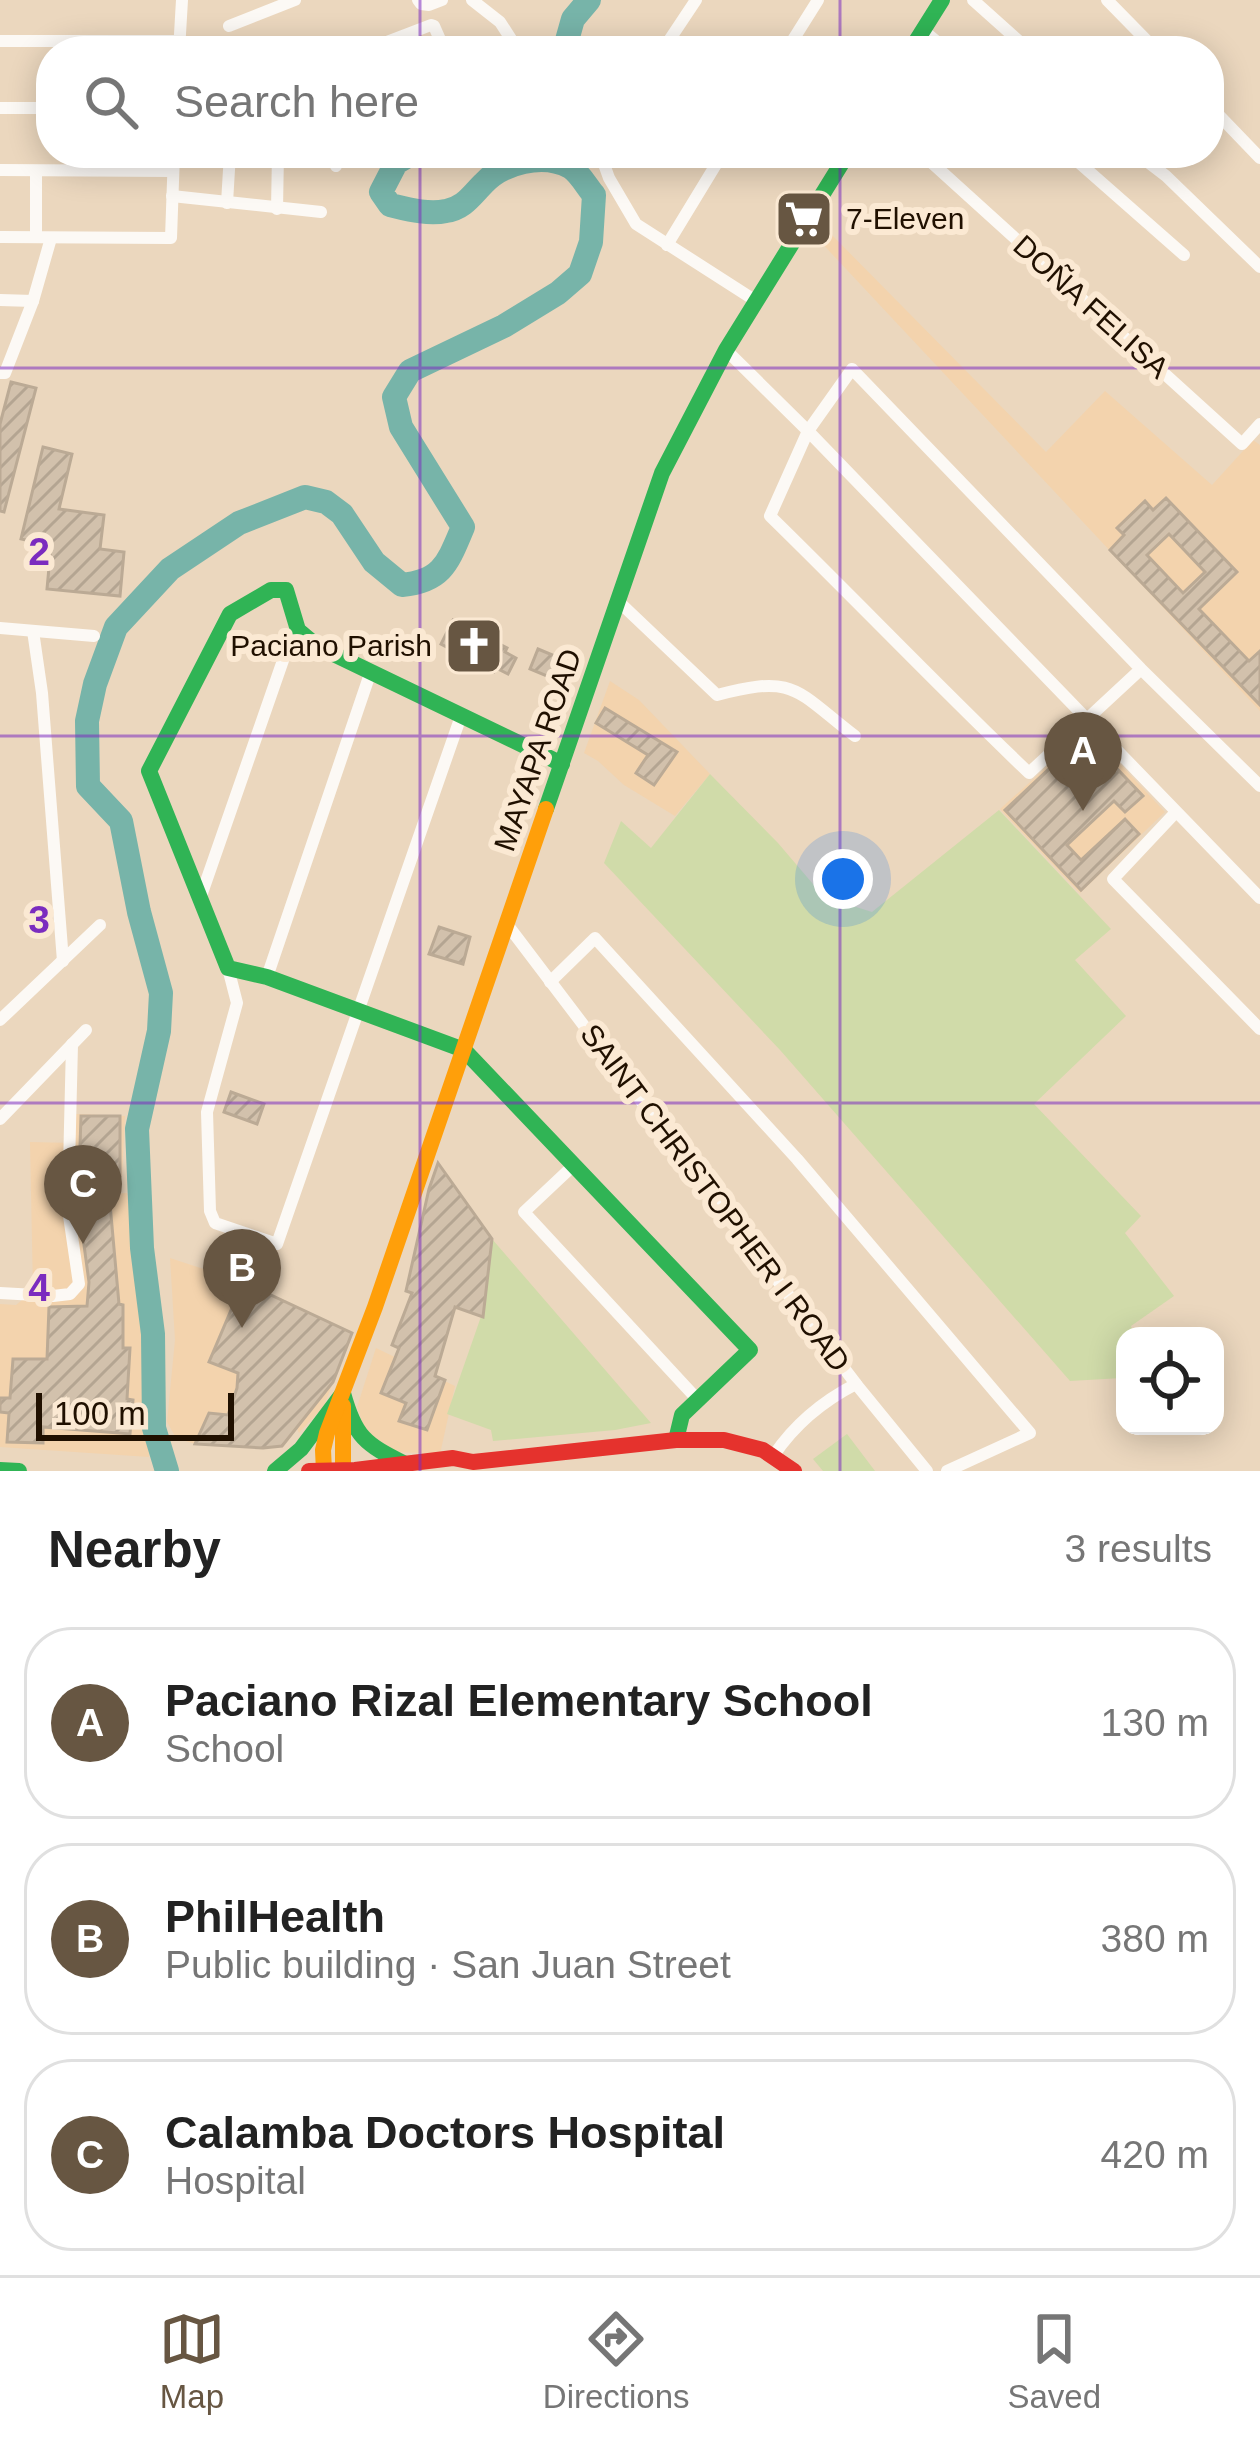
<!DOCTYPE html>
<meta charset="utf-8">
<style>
body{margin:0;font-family:Helvetica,sans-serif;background:#f6f6f6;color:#222}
.controls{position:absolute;right:36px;bottom:36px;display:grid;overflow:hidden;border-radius:24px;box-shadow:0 6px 30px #0003}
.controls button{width:108px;height:108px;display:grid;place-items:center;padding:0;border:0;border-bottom:3px solid #e0e0e0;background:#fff;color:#222;font:60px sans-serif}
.scale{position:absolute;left:36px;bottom:30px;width:198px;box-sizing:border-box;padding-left:12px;border:6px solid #201000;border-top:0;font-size:33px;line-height:42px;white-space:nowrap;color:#201000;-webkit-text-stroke:9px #fbe9d3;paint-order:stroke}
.you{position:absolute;left:843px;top:879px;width:42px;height:42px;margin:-30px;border:9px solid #fff;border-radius:50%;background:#1a73e8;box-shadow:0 0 0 18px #1a73e833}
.badge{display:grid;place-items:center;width:78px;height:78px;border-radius:50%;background:#675642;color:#fff;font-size:39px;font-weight:700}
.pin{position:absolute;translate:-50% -99px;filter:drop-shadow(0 3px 6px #0008)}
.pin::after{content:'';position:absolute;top:63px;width:42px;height:36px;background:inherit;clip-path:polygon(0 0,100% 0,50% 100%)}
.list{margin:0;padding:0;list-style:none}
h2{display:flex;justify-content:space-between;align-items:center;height:156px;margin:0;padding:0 48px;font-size:51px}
h2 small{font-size:39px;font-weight:400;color:#767676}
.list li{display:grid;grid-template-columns:78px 1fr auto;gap:36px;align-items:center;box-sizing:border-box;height:192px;margin:0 24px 24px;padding:0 24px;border:3px solid #e0e0e0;border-radius:48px}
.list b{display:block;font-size:45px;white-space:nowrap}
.list p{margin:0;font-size:39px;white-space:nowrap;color:#767676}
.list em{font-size:39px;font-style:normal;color:#767676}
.icon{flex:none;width:66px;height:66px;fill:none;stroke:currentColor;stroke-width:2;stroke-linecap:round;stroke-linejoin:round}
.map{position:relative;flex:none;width:1260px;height:1471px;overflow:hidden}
.search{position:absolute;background:#fff;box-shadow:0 6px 30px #0003;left:36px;right:36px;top:36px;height:132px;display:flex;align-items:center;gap:30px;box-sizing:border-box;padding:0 42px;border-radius:48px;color:#767676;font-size:45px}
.sheet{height:804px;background:#fff}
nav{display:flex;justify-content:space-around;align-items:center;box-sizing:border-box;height:168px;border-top:3px solid #e0e0e0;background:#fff;font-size:33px;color:#767676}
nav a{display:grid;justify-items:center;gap:6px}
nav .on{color:#675642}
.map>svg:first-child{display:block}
</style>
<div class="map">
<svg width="1260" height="1471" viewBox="0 0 1260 1471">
<defs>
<pattern id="building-hatch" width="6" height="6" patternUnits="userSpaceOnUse" patternTransform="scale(3)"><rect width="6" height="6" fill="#d2c1ac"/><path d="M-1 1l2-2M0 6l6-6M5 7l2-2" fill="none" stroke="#b4a592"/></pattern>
</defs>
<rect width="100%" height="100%" fill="#ebd7be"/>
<g fill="#f3d3ad">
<polygon points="825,228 1046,452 1105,391 1212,485 1253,440 1260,445 1260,711 817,238"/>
<polygon points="610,681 639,700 710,774 675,816 624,785 598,761 584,753"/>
<polygon points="1088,730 1165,812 1080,893 1000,809"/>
<polygon points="76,1114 125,1116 122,1177 79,1178 77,1196 127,1193 148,1347 149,1457 0,1447 0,1304 16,1305 33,1291 30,1142 73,1143"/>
<polygon points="170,1258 243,1282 352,1333 324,1406 299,1433 279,1388 239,1373 237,1387 228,1415 209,1414 195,1444 176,1438 167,1422 175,1340"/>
<polygon points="376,1348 455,1386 440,1454 397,1452 371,1435 363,1424 357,1407"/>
</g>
<g fill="#d0dba9">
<polygon points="710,774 778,843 824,897 872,912 999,810 1111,929 1075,960 1126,1016 1034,1104 1141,1216 1125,1233 1174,1296 1131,1326 1135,1336 1125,1336 1125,1376 1122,1378 1070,1381 780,1050 604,863 621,821 651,848"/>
<polygon points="492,1239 651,1423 615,1430 493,1441 491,1430 447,1414 484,1308"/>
<polygon points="847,1434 875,1471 823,1471 813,1459"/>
</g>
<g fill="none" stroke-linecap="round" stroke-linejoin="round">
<g stroke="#77b4a9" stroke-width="24">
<polyline points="564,51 573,19 589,0"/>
<path d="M167 1471 154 1428 153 1334 142 1248 137 1129 159 1031 161 993 139 912 121 821 88 786 87 721 95 684 116 627 170 569 239 523 305 497 326 502 342 514 374 562 402 585C443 581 448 562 463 527L401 427 394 397 410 371 504 326 558 293 580 274 591 242 594 195C587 187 579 172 570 167 543 152 502 163 483 184 471 196 464 208 446 211 428 215 407 209 390 205L381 192 396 163 413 153"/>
</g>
</g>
<g fill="url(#building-hatch)" stroke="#bbaa95" stroke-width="3" fill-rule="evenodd">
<polygon points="11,382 36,388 4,512 0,511 0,424"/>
<polygon points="43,447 72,454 59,509 104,515 100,549 124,552 120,596 47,589 51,546 21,539"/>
<path d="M1166 498 1237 572 1199 609 1249 661 1260 651V705L1110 550 1124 535 1117 528 1145 501 1153 510ZM1169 534 1205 572 1183 593 1147 555Z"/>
<polygon points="453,620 507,648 505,652 516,658 508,674 496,668 494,672 441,644"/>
<polygon points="538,649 567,661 559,681 530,669"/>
<polygon points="605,708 677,752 654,785 636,773 648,755 596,723"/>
<polygon points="1085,735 1143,796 1125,812 1114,801 1067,845 1081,860 1125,819 1139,834 1081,890 1005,810"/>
<polygon points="439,927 470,937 463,964 429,954"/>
<polygon points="231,1092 264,1104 257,1124 224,1112"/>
<polygon points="81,1116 120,1116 120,1176 117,1176 117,1187 113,1188 113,1192 109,1193 119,1304 123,1305 123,1348 130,1348 127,1399 133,1400 130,1434 43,1427 43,1443 7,1442 9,1413 0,1412 0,1398 10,1398 13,1359 47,1359 49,1307 87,1306 89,1282 79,1208 79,1200 83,1200 83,1177 79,1177"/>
<polygon points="438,1163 492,1239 483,1317 455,1307 435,1376 445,1380 427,1430 399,1421 406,1403 381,1393 399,1348 392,1345 412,1293 406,1291 429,1189"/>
<polygon points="243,1282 352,1333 333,1382 282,1446 263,1448 195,1444 209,1413 228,1415 237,1388 238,1373 209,1362"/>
</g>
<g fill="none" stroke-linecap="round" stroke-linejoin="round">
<g stroke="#fcf9f5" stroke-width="12">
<polyline points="418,0 421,4 429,5 442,0"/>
<polyline points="472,0 500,22 511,39"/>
<polyline points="973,0 1030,51"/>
<polyline points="1107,0 1157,51"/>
<polyline points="229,26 295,0"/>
<polyline points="923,30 948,51"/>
<polyline points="0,41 180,41"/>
<polyline points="179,51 182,0"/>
<polyline points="363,51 431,25 434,26 445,51"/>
<polyline points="662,51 696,0"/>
<polyline points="786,51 818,0"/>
<polyline points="1209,105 1260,158"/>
<polyline points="0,108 51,108"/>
<polyline points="330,153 336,166"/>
<polyline points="380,153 382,157"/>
<polyline points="600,153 609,178 636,224 756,301"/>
<polyline points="921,153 1242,444 1260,424"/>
<polyline points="1068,153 1184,255"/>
<polyline points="1136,153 1166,176 1260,267"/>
<polyline points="0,170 173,171"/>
<polyline points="172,196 321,212"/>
<polyline points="227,203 230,153"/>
<polyline points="277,209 278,153"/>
<polyline points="0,237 171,238 174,153"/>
<polyline points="36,237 36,171"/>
<polyline points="667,245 723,153"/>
<polyline points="0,300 33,301"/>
<polyline points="726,350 808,431 1260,898"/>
<polyline points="0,373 5,373 33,301 51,238"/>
<path d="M617 600 717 695C796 674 795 690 855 736"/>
<polyline points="0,628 94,636"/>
<polyline points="33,631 42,693 63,961"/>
<path d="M1141 669 1029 773C941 689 857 601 770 516L808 431 852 369 1141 669 1260 786"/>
<polyline points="1176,812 1113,879 1260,1029"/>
<polyline points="201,896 288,646 298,630"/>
<polyline points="506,923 856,1384 927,1471"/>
<polyline points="228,968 237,1003 207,1112 210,1211 215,1223 277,1244 461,716"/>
<polyline points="267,977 371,671"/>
<polyline points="550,982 595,938 797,1159 1030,1433 947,1471"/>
<polyline points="0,1020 100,925"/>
<polyline points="0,1119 86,1030"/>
<polyline points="575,1164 524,1212 697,1399"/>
<polyline points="0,1293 53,1296 70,1294 79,1284 68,1209 72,1044"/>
<path d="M774 1455C795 1424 823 1401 856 1384"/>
</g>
<g stroke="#30b455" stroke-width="16">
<polyline points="910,51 942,0"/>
<polyline points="562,764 317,646 298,630 286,590 271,590 230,614 149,771 228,968 267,977 464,1050 750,1350 682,1415 676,1440"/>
<polyline points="546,809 662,473 726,350 848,153"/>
<path d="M343 1393C355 1437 365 1444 405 1464"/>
<polyline points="0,1470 19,1471"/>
<polyline points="275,1471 301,1449 343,1393"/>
</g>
<g stroke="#ff9f0a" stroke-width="16">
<polyline points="343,1406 343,1471"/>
<polyline points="324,1471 323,1450 327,1433 375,1307 546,809"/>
</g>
<polyline stroke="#e5322d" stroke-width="16" points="309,1471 355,1470 453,1458 473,1462 676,1440 724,1440 763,1450 794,1471"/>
</g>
<path fill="none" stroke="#7b2cbf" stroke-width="3" stroke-opacity="0.55" d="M420 0V51M840 0V51M420 153V1471M840 153V1471M0 368H1260M0 736H1260M0 1103H1260"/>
<defs>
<symbol id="supermarket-square" viewBox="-11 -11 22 22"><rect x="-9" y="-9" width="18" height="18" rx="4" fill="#675642" stroke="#fbe9d3"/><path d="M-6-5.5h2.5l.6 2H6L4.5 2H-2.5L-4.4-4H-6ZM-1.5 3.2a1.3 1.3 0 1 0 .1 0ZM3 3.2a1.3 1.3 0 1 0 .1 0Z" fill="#fff"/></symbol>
<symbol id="church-square" viewBox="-11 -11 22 22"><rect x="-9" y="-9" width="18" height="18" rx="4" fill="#675642" stroke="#fbe9d3"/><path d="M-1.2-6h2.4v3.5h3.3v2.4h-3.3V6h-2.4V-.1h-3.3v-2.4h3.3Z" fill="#fff"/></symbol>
</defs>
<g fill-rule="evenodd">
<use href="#supermarket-square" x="771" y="186" width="66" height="66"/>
<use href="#church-square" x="441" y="613" width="66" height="66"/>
</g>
<g text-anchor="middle" stroke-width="12" stroke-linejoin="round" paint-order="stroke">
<g font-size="30" fill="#201000" stroke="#fbe9d3" text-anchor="start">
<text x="846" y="229">7-Eleven</text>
<text x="432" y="656" text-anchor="end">Paciano Parish</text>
</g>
<g font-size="30" fill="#201000" stroke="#fbe9d3">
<text transform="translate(1091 307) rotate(42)" y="10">DOÑA FELISA</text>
<text transform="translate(538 750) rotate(-71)" y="10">MAYAPA ROAD</text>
<text transform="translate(715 1198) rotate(53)" y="10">SAINT CHRISTOPHER I ROAD</text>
</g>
</g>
<g font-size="39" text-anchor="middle" font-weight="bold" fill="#7b2cbf" stroke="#fbe9d3" stroke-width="12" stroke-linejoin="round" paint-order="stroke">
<text x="39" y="565">2</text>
<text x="39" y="933">3</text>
<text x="39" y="1301">4</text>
</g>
</svg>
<div class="controls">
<button><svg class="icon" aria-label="locate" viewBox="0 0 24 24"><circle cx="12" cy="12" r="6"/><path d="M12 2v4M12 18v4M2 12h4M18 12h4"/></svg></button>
</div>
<div class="scale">100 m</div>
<div class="you"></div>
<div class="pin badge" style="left:1083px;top:811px">A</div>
<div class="pin badge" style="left:242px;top:1328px">B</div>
<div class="pin badge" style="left:83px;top:1244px">C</div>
<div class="search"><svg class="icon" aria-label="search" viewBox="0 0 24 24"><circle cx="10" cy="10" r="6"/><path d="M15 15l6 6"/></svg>Search here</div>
</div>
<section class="sheet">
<h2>Nearby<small>3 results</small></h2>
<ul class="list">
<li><span class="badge">A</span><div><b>Paciano Rizal Elementary School</b><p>School</p></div><em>130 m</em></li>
<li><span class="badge">B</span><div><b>PhilHealth</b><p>Public building · San Juan Street</p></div><em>380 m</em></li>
<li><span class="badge">C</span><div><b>Calamba Doctors Hospital</b><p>Hospital</p></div><em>420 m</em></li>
</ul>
</section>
<nav>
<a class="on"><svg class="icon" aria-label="map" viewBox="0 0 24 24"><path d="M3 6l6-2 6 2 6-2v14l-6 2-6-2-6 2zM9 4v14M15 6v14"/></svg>Map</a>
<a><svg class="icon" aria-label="directions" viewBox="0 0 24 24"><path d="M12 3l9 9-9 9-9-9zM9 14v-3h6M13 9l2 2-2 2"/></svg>Directions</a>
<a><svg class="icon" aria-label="saved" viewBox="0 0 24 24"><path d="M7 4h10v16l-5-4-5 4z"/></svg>Saved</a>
</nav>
